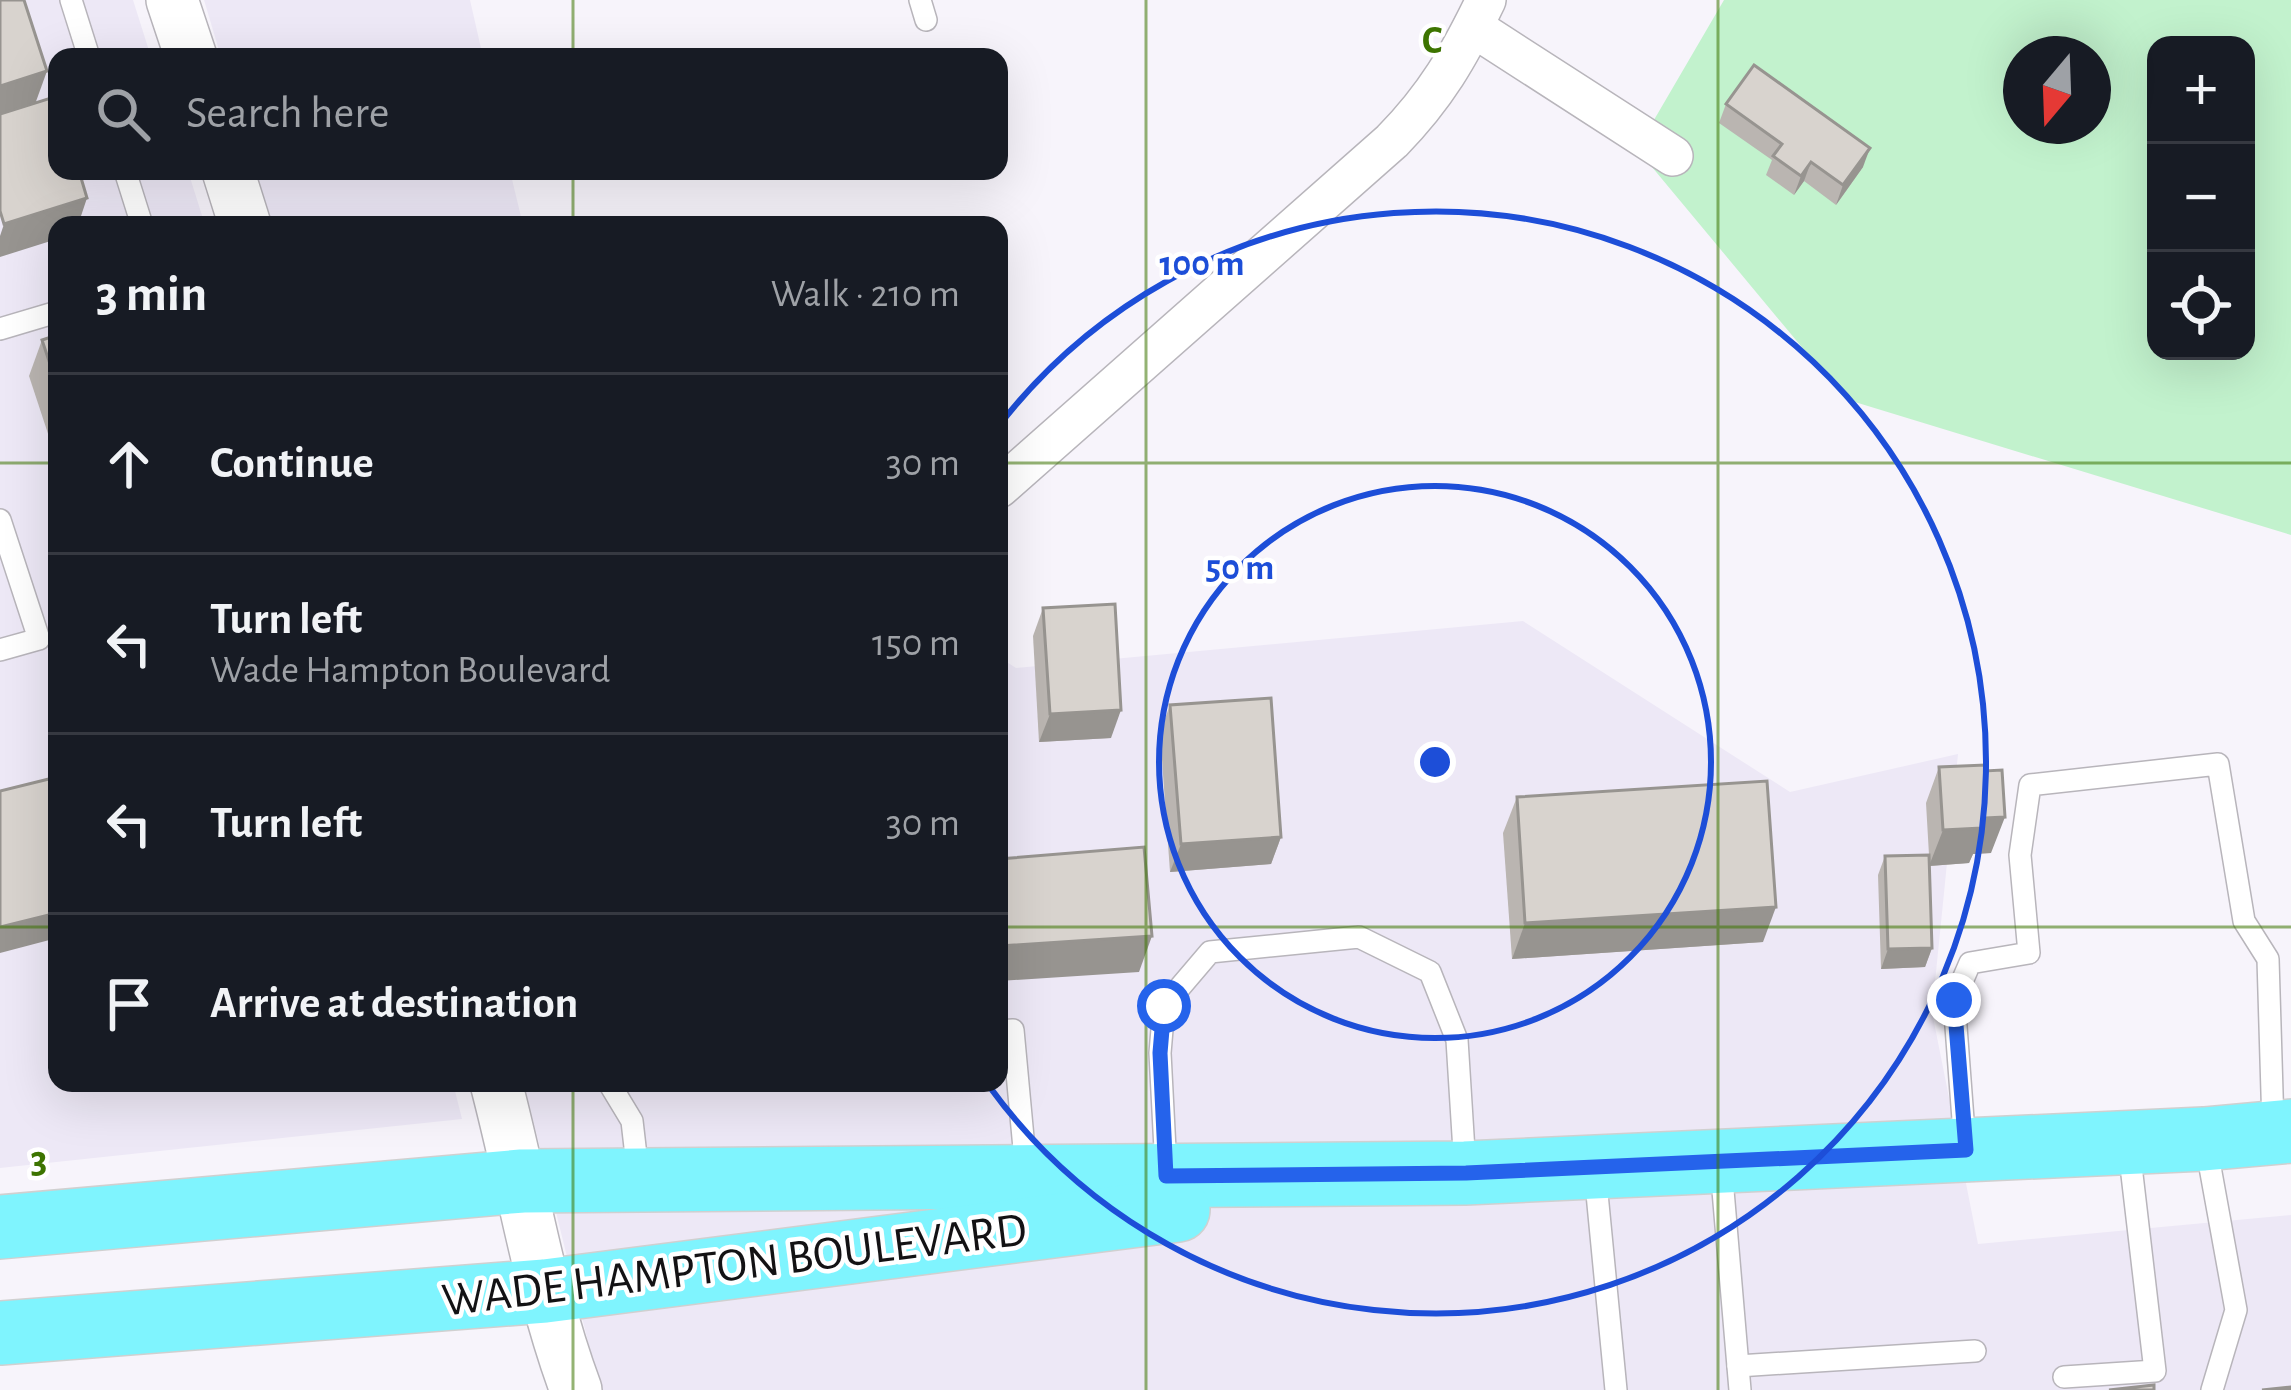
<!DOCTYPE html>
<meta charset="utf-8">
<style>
body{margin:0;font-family:"Alegreya Sans",sans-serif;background:#20242c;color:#f1f3f6}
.controls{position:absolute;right:36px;top:36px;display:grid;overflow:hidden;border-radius:24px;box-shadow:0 12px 48px #0002}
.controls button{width:108px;height:108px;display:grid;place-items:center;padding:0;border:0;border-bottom:3px solid #363941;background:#171b24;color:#f1f3f6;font:60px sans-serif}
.compass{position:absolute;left:2003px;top:36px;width:108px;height:108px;border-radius:50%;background:#171b24;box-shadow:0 12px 48px #0002;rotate:199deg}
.stop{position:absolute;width:36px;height:36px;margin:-27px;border:9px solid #2563eb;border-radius:50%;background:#fff}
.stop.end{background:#2563eb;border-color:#fff;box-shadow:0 3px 12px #0008}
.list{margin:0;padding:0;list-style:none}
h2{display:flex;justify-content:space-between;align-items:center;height:156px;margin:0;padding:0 48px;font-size:51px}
h2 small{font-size:39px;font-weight:400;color:#9ea1a6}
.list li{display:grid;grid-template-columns:78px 1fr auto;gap:36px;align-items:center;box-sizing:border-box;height:180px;padding:0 48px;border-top:3px solid #363941}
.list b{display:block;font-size:45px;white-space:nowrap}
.list p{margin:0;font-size:39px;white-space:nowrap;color:#9ea1a6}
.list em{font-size:39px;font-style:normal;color:#9ea1a6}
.icon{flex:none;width:66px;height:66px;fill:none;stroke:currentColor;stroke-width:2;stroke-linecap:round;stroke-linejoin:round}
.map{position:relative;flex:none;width:2291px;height:1390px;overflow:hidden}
.search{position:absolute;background:#171b24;box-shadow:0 12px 48px #0002;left:48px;top:48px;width:960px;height:132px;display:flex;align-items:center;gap:30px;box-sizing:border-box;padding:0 42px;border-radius:24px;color:#9ea1a6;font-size:45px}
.panel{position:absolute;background:#171b24;box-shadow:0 12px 48px #0002;left:48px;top:216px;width:960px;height:876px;border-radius:24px}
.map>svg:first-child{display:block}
</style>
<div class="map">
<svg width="2291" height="1390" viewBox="0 0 2291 1390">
<rect width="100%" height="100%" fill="#f7f4fb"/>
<g fill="#ede8f6">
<polygon points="0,0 133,0 151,57 57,57 57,171 188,171 205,225 57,225 57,1083 453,1083 462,1119 0,1168"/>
<polygon points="204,0 470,0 483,57 221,57"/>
<polygon points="255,171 510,171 523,225 271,225"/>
<polygon points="1523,621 1790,792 1958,754 1932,1012 1978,1244 2291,1215 2291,1390 600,1390 524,1083 999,1083 999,657 1016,668"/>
</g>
<path fill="#c2f2cd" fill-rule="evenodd" d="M1724 0H2291V535L1845 399 1637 149ZM2156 45H2246V351H2156ZM2021 54H2093V126H2021Z"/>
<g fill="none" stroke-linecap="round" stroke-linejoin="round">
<defs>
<g id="service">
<polyline points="71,0 89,57"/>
<polyline points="920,0 926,20"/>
<polyline points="125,171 142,225"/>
<polyline points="0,329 57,312"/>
<polyline points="0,520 39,639 0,650"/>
<polyline points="999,1031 1013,1030 1026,1170"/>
<polyline points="609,1083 632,1121 638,1173"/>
<polyline points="2206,1145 2236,1310 2212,1390"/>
<polyline points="1965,1146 1954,1000 1970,963 2029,953 2020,855 2030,785 2218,764 2244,921 2268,959 2273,1126"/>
<polyline points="1721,1167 1740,1390"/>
<polyline points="1166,1169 1160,1053 1164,1006 1210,952 1359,937 1430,972 1457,1040 1465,1167"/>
<polyline points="1595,1173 1616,1390"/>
<polyline points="1738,1366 1975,1351"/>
<polyline points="2064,1377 2155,1371 2129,1149"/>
</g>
<g id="minor">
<polyline points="1473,27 1673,156"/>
<path d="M999 488 1392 141C1436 96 1459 56 1486 0"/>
</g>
<g id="tertiary">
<polyline points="172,0 191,57"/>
<polyline points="228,171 245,225"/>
<path d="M496 1083C523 1185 539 1291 576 1390"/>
</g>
<g id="primary">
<polyline points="0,1227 522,1181 1465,1173 2204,1139 2291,1131"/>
<polyline points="0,1333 545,1291 1178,1210"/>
</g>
</defs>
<use href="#service" stroke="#b8b5bb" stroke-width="24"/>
<use href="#minor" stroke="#b8b5bb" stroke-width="42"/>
<use href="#tertiary" stroke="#b8b5bb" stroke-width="54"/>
<use href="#primary" stroke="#d0d0d0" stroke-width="66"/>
<use href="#service" stroke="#fff" stroke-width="21"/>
<use href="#minor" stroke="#fff" stroke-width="39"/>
<use href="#tertiary" stroke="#fff" stroke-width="51"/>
<use href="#primary" stroke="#7ff4fe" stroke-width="63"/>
</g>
<g fill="#bab5b1">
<polygon points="1726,104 1863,167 1836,205 1804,181 1794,195 1766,175 1772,160 1719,123"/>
<polygon points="57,335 57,461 29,376 42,340"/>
<polygon points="1043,608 1111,738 1039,742 1033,636"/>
<polygon points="1170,705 1281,837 1271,864 1170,872 1160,732"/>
<polygon points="1939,767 1991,853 1973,854 1969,863 1929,866 1932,948 1925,967 1881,969 1878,875 1885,856 1929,855 1926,803"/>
<polygon points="1517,797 1763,942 1512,959 1503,833"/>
</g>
<g fill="#979490">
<polygon points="47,71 34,107 0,118 0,86"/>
<polygon points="1870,148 1863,167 1836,205 1843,185"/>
<polygon points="1811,162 1804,181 1794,195 1801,176"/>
<polygon points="87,198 78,225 57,225 57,239 0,257 0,236 4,224"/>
<polygon points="1121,710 1111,738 1039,742 1050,714"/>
<polygon points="2005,817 1991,853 1973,854 1969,863 1929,866 1943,830 1986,818"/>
<polygon points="1281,837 1271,864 1170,872 1181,844"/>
<polygon points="1776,907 1763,942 1512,959 1525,923"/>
<polygon points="57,913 57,938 0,953 0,927"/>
<polygon points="1152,936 1139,972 999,981 999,946"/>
<polygon points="1932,948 1925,967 1881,969 1888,949"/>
</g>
<g fill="#d8d3ce" stroke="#979490" stroke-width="3">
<polygon points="0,0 24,0 47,71 0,86"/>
<polygon points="1754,65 1870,148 1843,185 1811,162 1801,176 1773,156 1782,144 1726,104"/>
<polygon points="54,97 57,106 57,171 79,171 87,198 4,224 0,211 0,114"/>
<polygon points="57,335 57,385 42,340"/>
<polygon points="1115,604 1121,710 1050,714 1043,608"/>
<polygon points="1271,698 1281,837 1181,844 1170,705"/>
<polygon points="1985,765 1985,771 2002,770 2005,817 1986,818 1982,828 1943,830 1939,767"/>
<polygon points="57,777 57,913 0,927 0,791"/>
<polygon points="1767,781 1776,907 1525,923 1517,797"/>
<polygon points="1144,847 1152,936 999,946 999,859"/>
<polygon points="1929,855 1932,948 1888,949 1885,856"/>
<polygon points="2154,1385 2154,1390 2109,1390"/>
<polygon points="2291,1387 2291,1390 2262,1390"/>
</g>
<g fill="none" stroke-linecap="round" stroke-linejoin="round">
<polyline stroke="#2563eb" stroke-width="15" points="1164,1006 1160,1053 1166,1176 1466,1173 1966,1150 1954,1000"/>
</g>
<path fill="none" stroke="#3d7400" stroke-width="3" stroke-opacity="0.55" d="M573 0V57M1146 0V1390M1718 0V1390M573 171V225M0 463H57M999 463H2291M0 927H57M999 927H2291M573 1083V1390"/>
<g fill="none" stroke="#1d4ed8" stroke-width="6">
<circle cx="1435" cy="762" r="276"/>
<path d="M1001 423A551 551 0 1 1 989 1086"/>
</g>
<g text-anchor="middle" stroke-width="9" stroke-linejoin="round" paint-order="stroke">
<g font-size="48" fill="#131214" stroke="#fff">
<text transform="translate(734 1263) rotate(-7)" y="17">WADE HAMPTON BOULEVARD</text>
</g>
</g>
<g font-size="39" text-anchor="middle" font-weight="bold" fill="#3d7400" stroke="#fff" stroke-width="9" stroke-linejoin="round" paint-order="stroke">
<text x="1432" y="53">C</text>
<text x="39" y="1172">3</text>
</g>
<circle cx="1435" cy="762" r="18" fill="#1d4ed8" stroke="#fff" stroke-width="6"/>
<g font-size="36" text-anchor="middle" font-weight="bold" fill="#1d4ed8" stroke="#fff" stroke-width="9" stroke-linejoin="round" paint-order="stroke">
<text x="1202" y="275">100 m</text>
<text x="1240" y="579">50 m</text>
</g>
</svg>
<div class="controls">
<button>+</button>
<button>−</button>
<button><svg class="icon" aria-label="locate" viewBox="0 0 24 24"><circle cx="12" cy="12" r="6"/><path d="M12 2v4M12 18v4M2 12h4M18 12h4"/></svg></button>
</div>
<svg class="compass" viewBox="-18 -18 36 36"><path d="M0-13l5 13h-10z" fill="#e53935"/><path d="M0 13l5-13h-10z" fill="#9ea1a6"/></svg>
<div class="stop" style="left:1164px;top:1006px"></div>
<div class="stop end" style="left:1954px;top:1000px"></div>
<div class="search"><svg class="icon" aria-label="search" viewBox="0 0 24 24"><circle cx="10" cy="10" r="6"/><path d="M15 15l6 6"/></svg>Search here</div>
<section class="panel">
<h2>3 min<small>Walk · 210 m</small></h2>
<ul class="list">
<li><svg class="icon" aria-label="ahead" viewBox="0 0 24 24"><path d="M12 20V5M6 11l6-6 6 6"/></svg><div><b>Continue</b></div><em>30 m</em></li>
<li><svg class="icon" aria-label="left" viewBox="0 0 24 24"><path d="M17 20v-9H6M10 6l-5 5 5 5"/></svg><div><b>Turn left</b><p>Wade Hampton Boulevard</p></div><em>150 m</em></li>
<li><svg class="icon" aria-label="left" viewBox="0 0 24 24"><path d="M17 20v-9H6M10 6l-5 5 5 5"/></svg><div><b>Turn left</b></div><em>30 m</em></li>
<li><svg class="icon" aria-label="arrive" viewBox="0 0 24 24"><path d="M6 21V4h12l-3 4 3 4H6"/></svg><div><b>Arrive at destination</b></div></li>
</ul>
</section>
</div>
